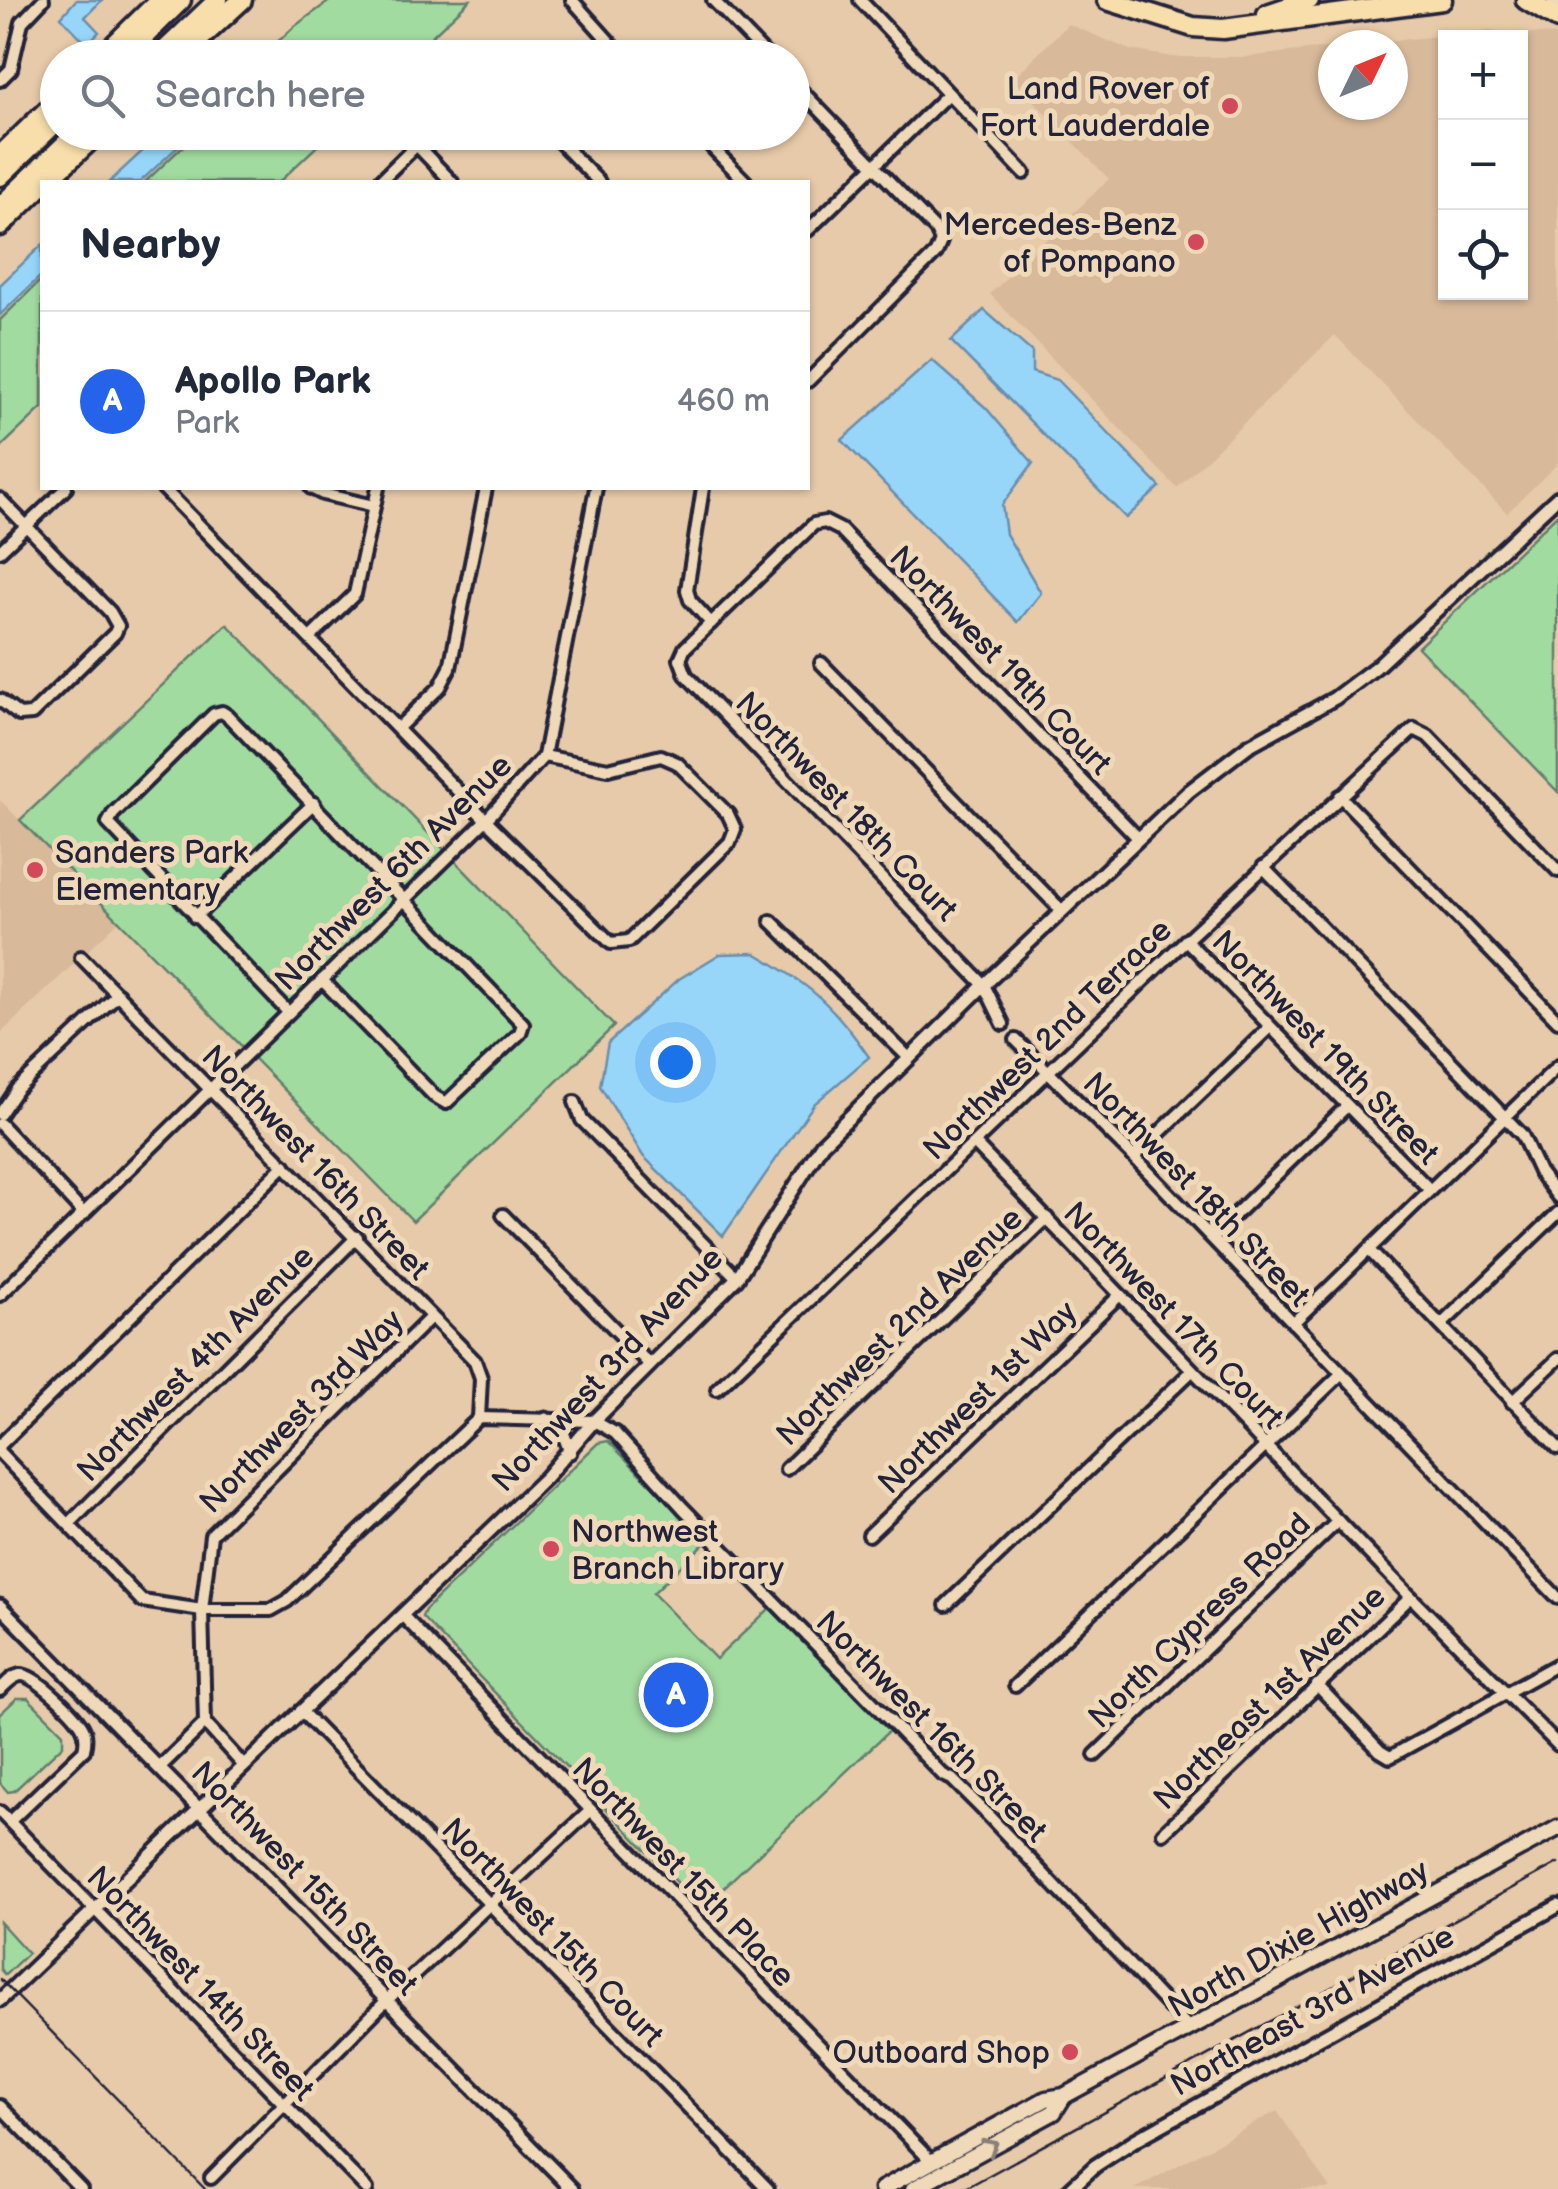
<!DOCTYPE html>
<meta charset="utf-8">
<style>
body{margin:0;font-family:"Balsamiq Sans",sans-serif;background:#f6f6f7;color:#1f2937}
.controls{position:absolute;right:30px;top:30px;display:grid;overflow:hidden;border-radius:0px;box-shadow:0 2px 8px #0004}
.controls button{width:90px;height:90px;display:grid;place-items:center;padding:0;border:0;border-bottom:2px solid #e0e1e3;background:#fff;color:#1f2937;font:50px sans-serif}
.compass{position:absolute;left:1318px;top:30px;width:90px;height:90px;border-radius:50%;background:#fff;box-shadow:0 2px 8px #0004;rotate:47deg}
.you{position:absolute;left:675px;top:1062px;width:35px;height:35px;margin:-25px;border:8px solid #fff;border-radius:50%;background:#1a73e8;box-shadow:0 0 0 15px #1a73e833}
.badge{display:grid;place-items:center;width:65px;height:65px;border-radius:50%;background:#2563eb;color:#fff;font-size:32px;font-weight:700}
.pin{position:absolute;translate:-50% -50%;border:5px solid #fff;box-shadow:0 2px 10px #0006}
.list{margin:0;padding:0;list-style:none}
h2{display:flex;justify-content:space-between;align-items:center;height:130px;margin:0;padding:0 40px;font-size:42px}
h2 small{font-size:32px;font-weight:400;color:#747a83}
.list li{display:grid;grid-template-columns:65px 1fr auto;gap:30px;align-items:center;box-sizing:border-box;height:180px;padding:0 40px;border-top:2px solid #e0e1e3}
.list b{display:block;font-size:38px;white-space:nowrap}
.list p{margin:0;font-size:32px;white-space:nowrap;color:#747a83}
.list em{font-size:32px;font-style:normal;color:#747a83}
.icon{flex:none;width:55px;height:55px;fill:none;stroke:currentColor;stroke-width:2;stroke-linecap:round;stroke-linejoin:round}
.map{position:relative;flex:none;width:1558px;height:2189px;overflow:hidden}
.search{position:absolute;background:#fff;box-shadow:0 2px 8px #0004;left:40px;top:40px;width:770px;height:110px;display:flex;align-items:center;gap:25px;box-sizing:border-box;padding:0 35px;border-radius:55px;color:#747a83;font-size:38px}
.panel{position:absolute;background:#fff;box-shadow:0 2px 8px #0004;left:40px;top:180px;width:770px;height:310px;border-radius:0px}
.map>svg:first-child{display:block}
</style>
<div class="map">
<svg width="1558" height="2189" viewBox="0 0 1558 2189">
<rect width="100%" height="100%" fill="#e7caa9"/>
<filter id="ink" filterUnits="userSpaceOnUse"><feTurbulence type="fractalNoise" baseFrequency=".01" numOctaves="2"/><feDisplacementMap in="SourceGraphic" scale="20" xChannelSelector="R" yChannelSelector="G"/><feConvolveMatrix kernelMatrix="1 2 1 2 8 2 1 2 1" color-interpolation-filters="sRGB"/></filter>
<g filter="url(#ink)">
<g fill="#d8b99a" fill-rule="evenodd">
<path d="M1068 24 1130 50 1172 57H1246L1333 47V105H1393V45H1351L1488 31 1558 35V463L1507 513 1335 335 1177 488 990 294 1109 179 1013 79ZM1446 38H1520V292H1446Z"/>
<polygon points="0,800 119,921 0,1034"/>
<polygon points="1277,2111 1331,2189 1135,2189"/>
</g>
<g fill="#a2dba0" stroke="#627e6e" stroke-width="2.5">
<polygon points="331,0 470,0 410,57 261,57 295,26"/>
<polygon points="197,133 197,132 331,133 279,182 145,182"/>
<polygon points="42,279 42,408 0,448 0,320"/>
<polygon points="1558,514 1558,792 1418,647"/>
<polygon points="227,624 614,1026 413,1221 20,820"/>
<polygon points="608,1441 707,1541 653,1593 716,1659 771,1607 890,1730 702,1908 422,1617 425,1610 598,1443"/>
<polygon points="17,1698 28,1698 63,1733 63,1745 14,1791 8,1792 0,1783 0,1714"/>
<polygon points="0,1922 28,1953 5,1975 0,1969"/>
</g>
<g fill="#98d6f9" stroke="#698ead" stroke-width="2.5">
<polygon points="76,0 102,0 85,17 99,32 87,44 61,17"/>
<polygon points="162,133 184,133 185,140 140,182 109,182"/>
<polygon points="42,245 42,275 0,315 0,285"/>
<polygon points="984,310 1032,352 1032,372 1057,380 1160,487 1126,518 951,341"/>
<polygon points="932,360 986,408 1033,463 1002,505 1006,534 1041,593 1018,622 842,440"/>
<path d="M755 953C810 985 833 1004 869 1057L814 1104 723 1236 643 1156 600 1086 608 1043 679 979 720 954Z"/>
</g>
<g fill="none" stroke-linecap="round" stroke-linejoin="round">
<defs>
<g id="minor">
<polyline points="572,0 624,58"/>
<polyline points="713,0 769,58"/>
<polyline points="860,0 1024,173"/>
<polyline points="465,44 478,58"/>
<polyline points="0,80 11,69 22,22 43,0"/>
<polyline points="792,81 936,230 941,241 936,253 808,381"/>
<polyline points="404,132 452,182"/>
<polyline points="550,132 599,182"/>
<polyline points="697,132 746,182"/>
<polyline points="379,182 430,132"/>
<polyline points="808,230 948,94"/>
<polyline points="163,488 486,820 611,943 629,941 730,842 735,829 728,814 677,763 661,756 608,769 544,756"/>
<polyline points="311,488 323,494 374,506"/>
<polyline points="703,488 687,590 690,600 711,623"/>
<polyline points="0,499 110,612 118,626 115,633 32,714 19,715 0,700"/>
<polyline points="0,551 66,488"/>
<polyline points="310,638 355,594 378,488"/>
<polyline points="821,663 1062,911"/>
<polyline points="399,727 440,687 450,668 486,488"/>
<polyline points="1340,796 1558,1021"/>
<polyline points="1263,867 1522,1135 1539,1172 1558,1197"/>
<polyline points="195,917 314,803"/>
<polyline points="771,921 909,1058"/>
<polyline points="1186,940 1430,1190"/>
<polyline points="81,957 475,1361 481,1378 479,1418"/>
<polyline points="288,1012 108,823 113,814 214,714 222,712 228,716 523,1024 520,1033 446,1103 434,1096 322,980"/>
<polyline points="1003,1024 984,985 686,675 680,659 685,648 814,524 825,522 841,530 1138,838"/>
<polyline points="1016,1040 1134,1157 1558,1598"/>
<polyline points="575,1102 582,1120 737,1278"/>
<polyline points="0,1114 17,1089 118,994"/>
<polyline points="0,1124 84,1214"/>
<polyline points="975,1144 1411,1597 1558,1745"/>
<polyline points="1134,1157 1270,1027"/>
<polyline points="503,1215 650,1365"/>
<polyline points="1212,1237 1347,1106"/>
<polyline points="1369,1250 1558,1448"/>
<polyline points="0,1295 486,820 544,756 596,488"/>
<polyline points="1293,1323 1558,1066"/>
<polyline points="1441,1325 1558,1213"/>
<polyline points="717,1389 1186,940 1414,729 1428,736 1558,871"/>
<polyline points="1512,1402 1558,1359"/>
<polyline points="0,1445 285,1165"/>
<polyline points="0,1453 142,1601 202,1610 271,1610 287,1601 479,1418 594,1421 615,1433 683,1508 943,1775 952,1779 984,1811 1190,2029"/>
<polyline points="786,1469 1047,1218"/>
<polyline points="69,1524 357,1237"/>
<polyline points="869,1535 1120,1295"/>
<polyline points="946,1605 1192,1371"/>
<polyline points="402,1615 932,2162"/>
<polyline points="1317,1685 1380,1751 1390,1757 1558,1664"/>
<polyline points="1015,1686 1341,1374"/>
<path d="M0 1690C6 1684 11 1677 20 1675 34 1673 74 1713 82 1726 87 1734 86 1742 84 1750L10 1821"/>
<polyline points="301,1711 768,2189"/>
<polyline points="1095,1755 1338,1521"/>
<polyline points="244,1766 205,1723 202,1610 211,1535 431,1317"/>
<polyline points="159,1768 205,1723"/>
<polyline points="0,1812 367,2189"/>
<polyline points="1163,1833 1411,1597"/>
<polyline points="0,2106 81,2189"/>
<polyline points="211,2178 387,2000 589,1812"/>
</g>
<g id="tertiary">
<polyline points="546,1419 563,1432 570,1452"/>
<polyline points="0,1606 572,2189"/>
<polyline points="0,2000 546,1477 594,1421 737,1278 822,1144 984,985 1188,792 1248,746 1335,698 1376,667 1558,497"/>
<polyline points="1070,2189 1095,2166 1135,2140 1558,1906"/>
</g>
<g id="secondary">
<polyline points="1554,0 1558,4"/>
<polyline points="882,2189 1046,2099 1064,2096 1558,1828"/>
<polyline points="913,2189 1054,2112 1064,2096"/>
</g>
<g id="motorway">
<polyline points="1107,0 1193,27 1223,29 1442,0"/>
<polyline points="1526,0 1558,19"/>
<polyline points="1267,14 1309,0"/>
<polyline points="101,58 160,0"/>
<polyline points="122,58 181,0"/>
<polyline points="157,58 218,0"/>
<polyline points="179,58 242,0"/>
<polyline points="0,156 58,100"/>
<polyline points="0,176 58,120"/>
<polyline points="46,182 99,132"/>
<polyline points="0,207 78,132"/>
<polyline points="0,226 42,185"/>
</g>
</defs>
<use href="#minor" stroke="#22223b" stroke-width="18"/>
<use href="#tertiary" stroke="#22223b" stroke-width="19"/>
<use href="#secondary" stroke="#22223b" stroke-width="21"/>
<use href="#motorway" stroke="#22223b" stroke-width="25"/>
<use href="#minor" stroke="#efd9b8" stroke-width="10"/>
<use href="#tertiary" stroke="#efd9b8" stroke-width="11"/>
<use href="#secondary" stroke="#efd9b8" stroke-width="14"/>
<use href="#motorway" stroke="#f8deab" stroke-width="18"/>
<g stroke="#22223b" stroke-width="2.5">
<polyline points="0,1979 205,2189"/>
<polyline points="964,2189 1558,1863"/>
</g>
</g>
<defs><path id="oneway-chevron" d="M-2-3.5L2.5 0L-2 3.5" fill="none" stroke-width="1.6" stroke-linecap="round" stroke-linejoin="round" transform="scale(2.5)"/></defs>
<use stroke="#887e7a" href="#oneway-chevron" transform="translate(991 2146) rotate(-29)"/>
</g>
<g fill="#d1495b" stroke="#efd9b8" stroke-width="4">
<circle cx="1230" cy="106" r="10"/>
<circle cx="1196" cy="242" r="10"/>
<circle cx="35" cy="870" r="10"/>
<circle cx="551" cy="1549" r="10"/>
<circle cx="1070" cy="2052" r="10"/>
</g>
<g text-anchor="middle" stroke-width="10" stroke-linejoin="round" paint-order="stroke">
<g font-size="32" fill="#22223b" stroke="#efd9b8" text-anchor="end">
<text x="1210" y="99">Land Rover of<tspan x="1210" dy="37">Fort Lauderdale</tspan></text>
<text x="1176" y="235">Mercedes-Benz<tspan x="1176" dy="37">of Pompano</tspan></text>
<text x="55" y="863" text-anchor="start">Sanders Park<tspan x="55" dy="37">Elementary</tspan></text>
<text x="571" y="1542" text-anchor="start">Northwest<tspan x="571" dy="37">Branch Library</tspan></text>
<text x="1050" y="2063">Outboard Shop</text>
</g>
<g font-size="32" fill="#22223b" stroke="#efd9b8">
<text transform="translate(1001 660) rotate(46)" y="11">Northwest 19th Court</text>
<text transform="translate(847 806) rotate(46)" y="11">Northwest 18th Court</text>
<text transform="translate(393 872) rotate(-45)" y="11">Northwest 6th Avenue</text>
<text transform="translate(1047 1039) rotate(-44)" y="11">Northwest 2nd Terrace</text>
<text transform="translate(1326 1047) rotate(46)" y="11">Northwest 19th Street</text>
<text transform="translate(316 1162) rotate(46)" y="11">Northwest 16th Street</text>
<text transform="translate(1197 1189) rotate(46)" y="11">Northwest 18th Street</text>
<text transform="translate(1174 1315) rotate(46)" y="11">Northwest 17th Court</text>
<text transform="translate(899 1326) rotate(-44)" y="11">Northwest 2nd Avenue</text>
<text transform="translate(195 1363) rotate(-45)" y="11">Northwest 4th Avenue</text>
<text transform="translate(607 1369) rotate(-47)" y="11">Northwest 3rd Avenue</text>
<text transform="translate(977 1397) rotate(-44)" y="11">Northwest 1st Way</text>
<text transform="translate(301 1411) rotate(-45)" y="11">Northwest 3rd Way</text>
<text transform="translate(1199 1620) rotate(-44)" y="11">North Cypress Road</text>
<text transform="translate(1269 1697) rotate(-44)" y="11">Northeast 1st Avenue</text>
<text transform="translate(932 1726) rotate(45)" y="11">Northwest 16th Street</text>
<text transform="translate(684 1872) rotate(46)" y="11">Northwest 15th Place</text>
<text transform="translate(305 1878) rotate(46)" y="11">Northwest 15th Street</text>
<text transform="translate(553 1932) rotate(46)" y="11">Northwest 15th Court</text>
<text transform="translate(1298 1938) rotate(-29)" y="11">North Dixie Highway</text>
<text transform="translate(201 1983) rotate(46)" y="11">Northwest 14th Street</text>
<text transform="translate(1312 2010) rotate(-29)" y="11">Northeast 3rd Avenue</text>
</g>
</g>
</svg>
<div class="controls">
<button>+</button>
<button>−</button>
<button><svg class="icon" aria-label="locate" viewBox="0 0 24 24"><circle cx="12" cy="12" r="6"/><path d="M12 2v4M12 18v4M2 12h4M18 12h4"/></svg></button>
</div>
<svg class="compass" viewBox="-18 -18 36 36"><path d="M0-13l5 13h-10z" fill="#e53935"/><path d="M0 13l5-13h-10z" fill="#747a83"/></svg>
<div class="you"></div>
<div class="pin badge" style="left:676px;top:1695px">A</div>
<div class="search"><svg class="icon" aria-label="search" viewBox="0 0 24 24"><circle cx="10" cy="10" r="6"/><path d="M15 15l6 6"/></svg>Search here</div>
<section class="panel">
<h2>Nearby<small></small></h2>
<ul class="list">
<li><span class="badge">A</span><div><b>Apollo Park</b><p>Park</p></div><em>460 m</em></li>
</ul>
</section>
</div>
